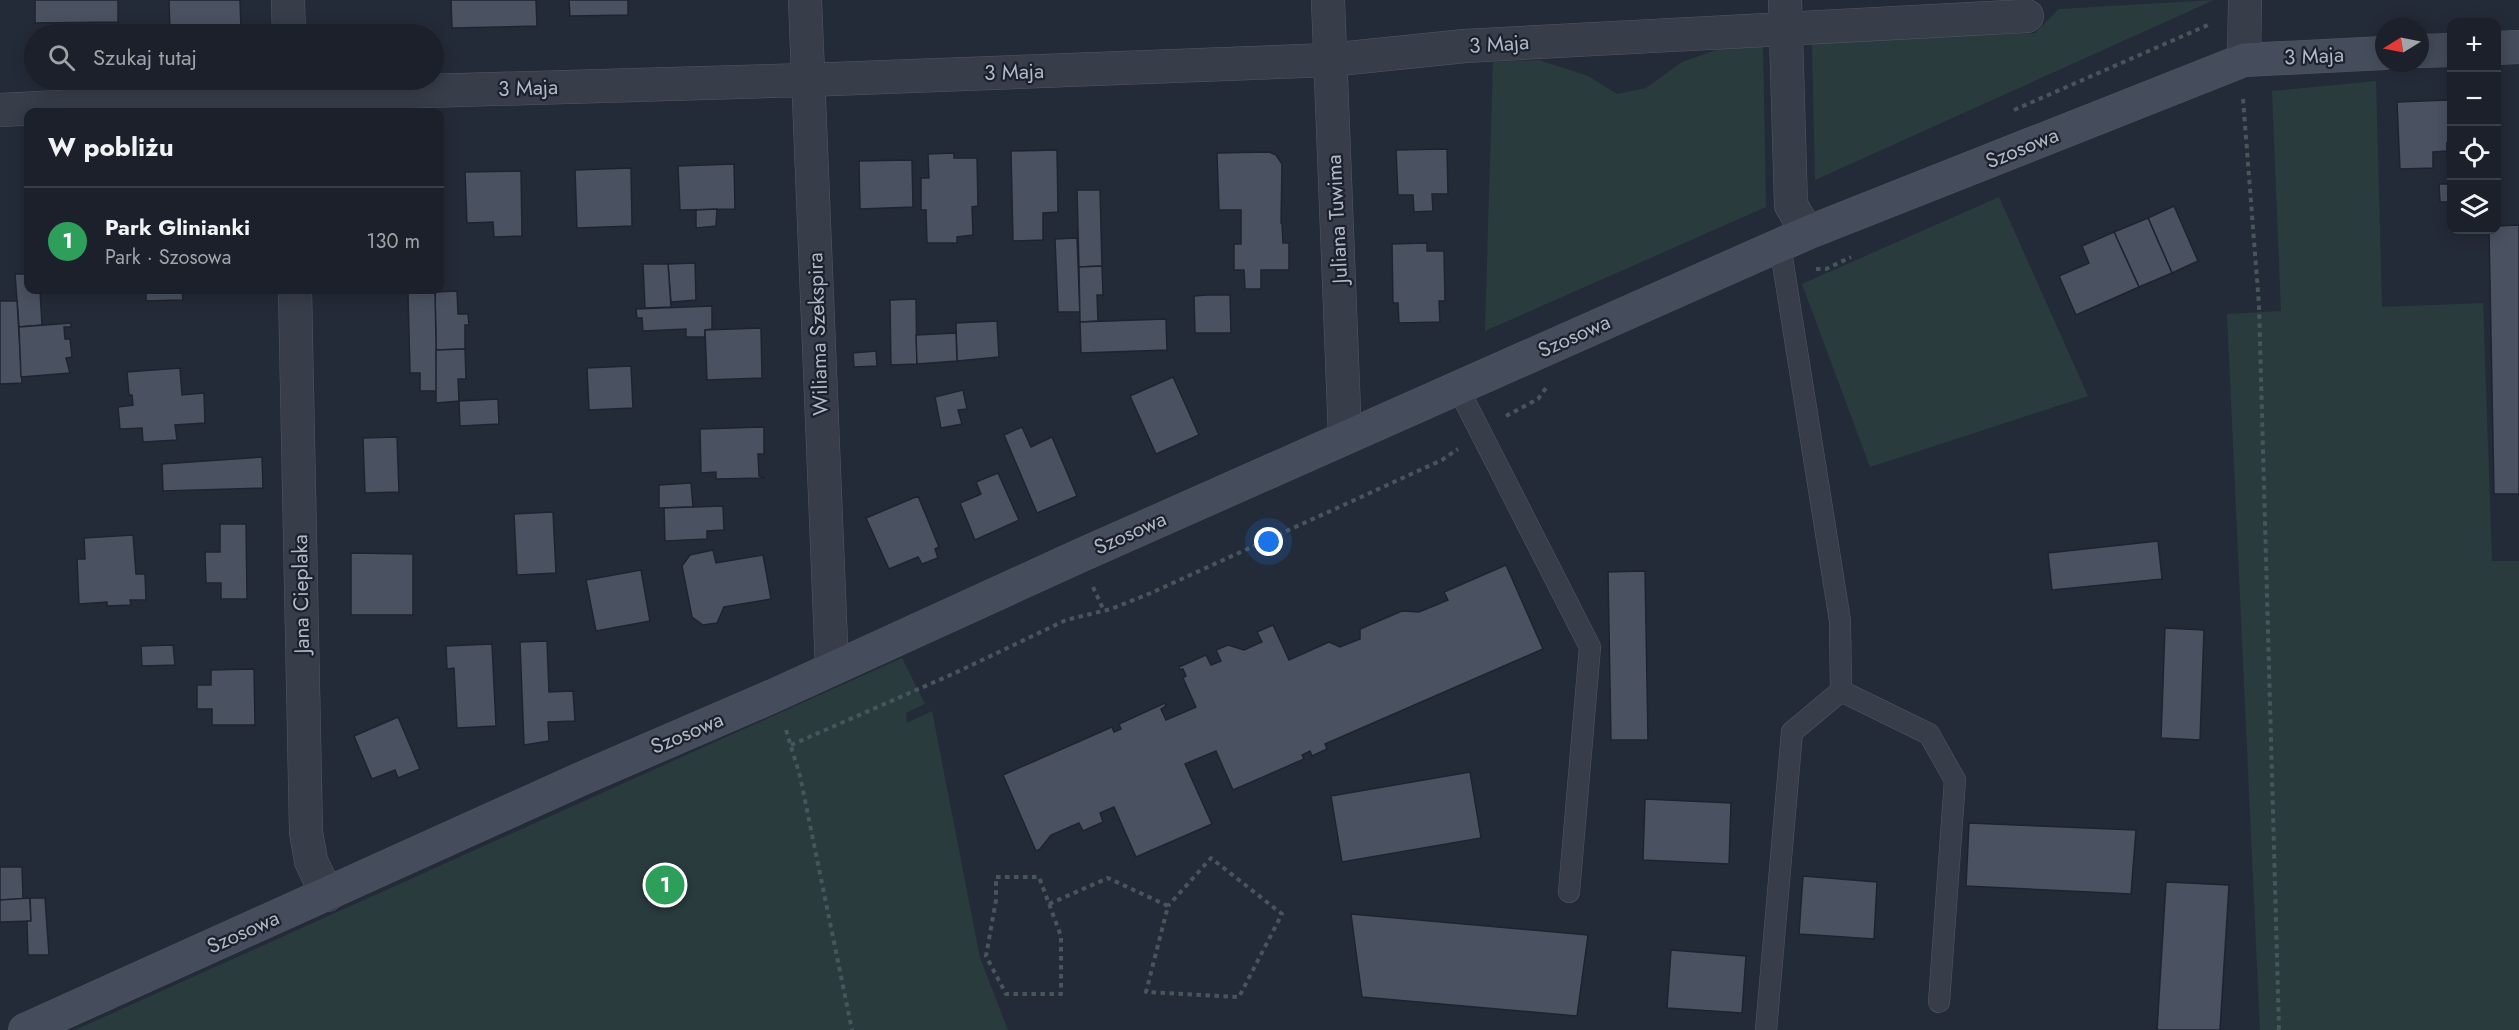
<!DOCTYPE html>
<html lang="pl">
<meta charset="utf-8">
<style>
body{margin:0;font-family:Jost,sans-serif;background:#282d36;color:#f1f3f6}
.controls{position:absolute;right:18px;top:18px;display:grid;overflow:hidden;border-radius:12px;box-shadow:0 3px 15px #0003}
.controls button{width:54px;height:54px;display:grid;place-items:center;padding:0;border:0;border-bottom:2px solid #393e47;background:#1b202a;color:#f1f3f6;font:30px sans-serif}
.compass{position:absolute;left:2375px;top:18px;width:54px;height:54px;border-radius:50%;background:#1b202a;box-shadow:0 3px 15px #0003;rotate:260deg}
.you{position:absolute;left:1269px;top:542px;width:21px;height:21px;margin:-15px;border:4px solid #fff;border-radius:50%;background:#1a73e8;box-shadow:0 0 0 9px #1a73e833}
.badge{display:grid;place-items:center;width:39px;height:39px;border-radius:50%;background:#8eabee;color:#fff;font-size:20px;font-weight:700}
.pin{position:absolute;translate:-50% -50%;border:3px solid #fff;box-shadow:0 2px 6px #0006}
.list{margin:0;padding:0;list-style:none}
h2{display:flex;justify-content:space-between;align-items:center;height:78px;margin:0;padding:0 24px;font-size:26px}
h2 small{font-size:20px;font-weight:400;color:#a0a3a8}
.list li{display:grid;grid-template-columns:39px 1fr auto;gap:18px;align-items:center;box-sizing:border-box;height:108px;padding:0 24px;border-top:2px solid #393e47}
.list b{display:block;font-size:22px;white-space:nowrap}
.list p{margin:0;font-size:20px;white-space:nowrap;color:#a0a3a8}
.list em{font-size:20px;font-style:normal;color:#a0a3a8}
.icon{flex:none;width:33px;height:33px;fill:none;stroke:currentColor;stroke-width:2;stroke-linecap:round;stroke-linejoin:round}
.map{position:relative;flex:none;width:2519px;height:1030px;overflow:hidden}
.search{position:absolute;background:#1b202a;box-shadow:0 3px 15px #0003;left:24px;top:24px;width:420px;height:66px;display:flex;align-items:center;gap:15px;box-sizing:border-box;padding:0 21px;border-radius:33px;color:#a0a3a8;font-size:22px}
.panel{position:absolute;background:#1b202a;box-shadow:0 3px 15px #0003;left:24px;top:108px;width:420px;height:186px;border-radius:12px}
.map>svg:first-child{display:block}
</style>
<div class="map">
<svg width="2519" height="1030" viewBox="0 0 2519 1030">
<rect width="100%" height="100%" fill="#242b38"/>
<g fill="#2a3b3d">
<polygon points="2214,0 1815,180 1812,43 2035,33 2059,9"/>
<polygon points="1733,44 1763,46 1766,207 1485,331 1493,62 1539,60 1588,76 1617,94 1646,88 1682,62"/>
<polygon points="2376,81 2382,307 2483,303 2492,561 2519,561 2519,1030 2260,1030 2227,314 2281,311 2272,91"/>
<polygon points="1999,197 2088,396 1870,467 1802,284"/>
<polygon points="902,658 925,704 906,713 907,723 932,711 980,958 1008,1030 75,1030"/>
</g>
<g fill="#4a5262" stroke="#1e242f" stroke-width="1.5">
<polygon points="35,0 118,0 118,22 35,23"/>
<polygon points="169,0 240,0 241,28 191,29 191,33 170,33"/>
<polygon points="451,0 536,0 537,26 452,28"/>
<polygon points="569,0 628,0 628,15 570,16"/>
<polygon points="2448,100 2450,143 2447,143 2447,151 2433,152 2433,168 2400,169 2397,102"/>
<polygon points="2448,112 2452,112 2452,202 2440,202 2439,184 2448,184 2447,143 2450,143"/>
<polygon points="1447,149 1448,194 1432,194 1433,211 1414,212 1413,195 1398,195 1396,150"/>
<polygon points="1057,150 1058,212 1043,213 1043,240 1013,241 1011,151"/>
<polygon points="1269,152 1276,155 1282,164 1281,223 1282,223 1283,243 1289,243 1289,270 1261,270 1261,289 1245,289 1244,270 1234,270 1234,244 1241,244 1241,210 1219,210 1217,153"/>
<polygon points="954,153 954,158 977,158 978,206 972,207 973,235 957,237 957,243 927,243 926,210 921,210 921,178 929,178 928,154"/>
<polygon points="912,160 913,207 860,209 859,161"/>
<polygon points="734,164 735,209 680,210 678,166"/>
<polygon points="631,168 632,226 577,228 575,170"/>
<polygon points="521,171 522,236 494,237 493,222 467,223 465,172"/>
<polygon points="1077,190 1100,190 1102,266 1079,267"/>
<polygon points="2174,206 2198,261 2172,273 2148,218"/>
<polygon points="717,209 716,226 696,228 696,210"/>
<polygon points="2148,218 2172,273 2139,287 2114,232"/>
<polygon points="2519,225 2519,494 2494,494 2489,230 2496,230 2496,226"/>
<polygon points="2114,232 2139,287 2076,315 2059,276 2089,263 2082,246"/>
<polygon points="1077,238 1080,312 1058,312 1055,239"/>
<polygon points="1427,243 1427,251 1444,251 1445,301 1439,301 1440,322 1399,323 1398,303 1393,303 1392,244"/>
<polygon points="695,263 696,300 671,302 668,264"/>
<polygon points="643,264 668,264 671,307 645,308"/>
<polygon points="1102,266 1103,295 1097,295 1098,321 1080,322 1079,267"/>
<polygon points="15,274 28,274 28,290 40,290 42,325 19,327"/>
<polygon points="146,290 182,290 183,300 146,301"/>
<polygon points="457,291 458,314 468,314 469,325 465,325 465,349 436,350 435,292"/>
<polygon points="435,292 437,391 420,391 420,373 410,373 408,293"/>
<polygon points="1207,295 1230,295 1231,333 1195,333 1194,296"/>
<polygon points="916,299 917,364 891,365 890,300"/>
<polygon points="0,301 17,301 22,383 0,384"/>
<polygon points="712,306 712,329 705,330 705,337 686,337 686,329 643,331 642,318 637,318 636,309"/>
<polygon points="1166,319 1167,350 1081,353 1080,322"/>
<polygon points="997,321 999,357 957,361 956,323"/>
<polygon points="71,323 71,327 64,327 65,339 70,339 72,357 66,358 70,373 21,377 19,327"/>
<polygon points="761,328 762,378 707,380 705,330"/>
<polygon points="956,333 957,361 917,364 916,335"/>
<polygon points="465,349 466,379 458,379 459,401 436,403 436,350"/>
<polygon points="876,351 877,366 854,367 853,353"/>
<polygon points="631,366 633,408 589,410 587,368"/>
<polygon points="180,368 182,395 204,393 205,423 175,425 177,440 143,442 142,428 120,429 118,407 133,405 132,395 129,395 127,372"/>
<polygon points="1173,377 1199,435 1156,454 1130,396"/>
<polygon points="963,390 967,409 958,410 962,424 941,428 935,397"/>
<polygon points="498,399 499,424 460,426 459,401"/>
<polygon points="764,427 764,454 758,454 759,476 765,478 716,479 716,472 701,473 700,429"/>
<polygon points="1022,427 1031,447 1052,437 1077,496 1037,513 1004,435"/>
<polygon points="397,437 399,492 365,493 363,438"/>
<polygon points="262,457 263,488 163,491 162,464"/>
<polygon points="998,473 1019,520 975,540 960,503 981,494 976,482"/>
<polygon points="691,483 693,507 659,508 659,485"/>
<polygon points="918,496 939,547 935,549 938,558 922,564 918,557 889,569 866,518"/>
<polygon points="723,506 724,530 707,531 707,539 665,541 664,508"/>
<polygon points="553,512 556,573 517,575 514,514"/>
<polygon points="220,524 246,524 247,599 221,599 221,583 206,583 205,552 220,552"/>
<polygon points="133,535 136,574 145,574 146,600 130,600 131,605 107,606 107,602 79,604 77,559 85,559 84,538"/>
<polygon points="2158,541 2162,579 2052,590 2048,553"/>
<polygon points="713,550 716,563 763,555 771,599 724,607 717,623 703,625 692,617 682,566 690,555"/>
<polygon points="351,553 413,554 413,615 351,615"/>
<polygon points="1506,565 1543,649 1325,744 1327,749 1312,756 1310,751 1302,755 1304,759 1233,790 1216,751 1185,764 1212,824 1136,857 1114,807 1100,813 1103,822 1083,831 1079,823 1051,835 1040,849 1036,851 1003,775 1112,727 1114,732 1121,729 1119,724 1165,703 1166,706 1161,709 1166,720 1196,707 1183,678 1186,676 1183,669 1180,670 1179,667 1206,655 1211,665 1221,661 1216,650 1228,645 1244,650 1262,642 1257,632 1273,625 1289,660 1329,642 1340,647 1360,639 1360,629 1402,611 1419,612 1448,600 1444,592"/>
<polygon points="641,570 650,621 596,631 586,580"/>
<polygon points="1645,571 1648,740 1611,740 1608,572"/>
<polygon points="2165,628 2204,630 2200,740 2161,738"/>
<polygon points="547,641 549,692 573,691 575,721 548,722 549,741 524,745 520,642"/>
<polygon points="492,644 496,726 457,728 454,668 447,669 446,646"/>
<polygon points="173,645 175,665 142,666 141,646"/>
<polygon points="254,669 255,725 212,725 212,709 197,709 197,685 211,685 211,670"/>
<polygon points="398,717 420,769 398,778 395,770 372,779 354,736"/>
<polygon points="1470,772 1481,838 1342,862 1331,796"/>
<polygon points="1645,799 1731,803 1729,864 1643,860"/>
<polygon points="1969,823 2136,830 2131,894 1966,886"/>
<polygon points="0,867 22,867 23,899 0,900"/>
<polygon points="1803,876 1877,882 1874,939 1799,934"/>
<polygon points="2166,882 2229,885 2220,1030 2157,1030"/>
<polygon points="30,898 31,921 0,922 0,900"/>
<polygon points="30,898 45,898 49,955 28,955 27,921 31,921"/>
<polygon points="1351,914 1588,935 1577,1016 1362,997"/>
<polygon points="1671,950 1746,956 1742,1013 1667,1008"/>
</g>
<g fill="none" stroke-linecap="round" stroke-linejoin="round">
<defs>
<g id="lane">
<polyline points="1458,388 1590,647 1569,892"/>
<polyline points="1841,691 1929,734 1955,780 1939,1002"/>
<polyline points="1766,1030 1792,732 1841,691 1840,621 1780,245"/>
</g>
<g id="street">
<polyline points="288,0 289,34"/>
<polyline points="805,0 832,668"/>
<polyline points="1328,0 1345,437"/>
<polyline points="1785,0 1791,205 1807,233"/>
<polyline points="2244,60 2245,0"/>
<polyline points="0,110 290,95 807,80 1329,60 1465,46 2027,16"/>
<polyline points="295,290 306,832 311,861 327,895"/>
</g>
<g id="secondary">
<polyline points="2496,48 2519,47"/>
<polyline points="2420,51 2452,50"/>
<polyline points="25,1030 583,778 775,695 1077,557 1807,233 2244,60 2384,53"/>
</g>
</defs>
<use href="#lane" stroke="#525863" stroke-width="22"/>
<use href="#street" stroke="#525863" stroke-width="34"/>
<use href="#secondary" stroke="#525863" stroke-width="34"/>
<g stroke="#47565a" stroke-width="4" stroke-dasharray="4.5 4.5" stroke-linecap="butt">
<polyline points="2243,99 2259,305 2279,1030"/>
<polyline points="2014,110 2208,25"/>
<polyline points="1816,269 1826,269 1851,257"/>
<polyline points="1506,416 1538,399 1546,388"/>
<polyline points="1093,587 1104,611"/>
<polyline points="786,730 800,776 852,1030"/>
<polyline points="791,745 955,673 1066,620 1111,609 1151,593 1442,460 1458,449"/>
<polygon points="996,877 1039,877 1061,936 1061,994 1006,994 986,956 996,900"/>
<polyline points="1049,904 1108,878 1168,906 1146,992 1239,997 1282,914 1211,858 1168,906"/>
</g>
<use href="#lane" stroke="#373d49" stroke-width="21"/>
<use href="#street" stroke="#373d49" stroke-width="33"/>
<use href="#secondary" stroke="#454c5b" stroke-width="33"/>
</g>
<g text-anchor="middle" stroke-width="4.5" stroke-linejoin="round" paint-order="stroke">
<g font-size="21" fill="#b2b8c5" stroke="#1c222d">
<text transform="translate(1499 44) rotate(-4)" y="7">3 Maja</text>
<text transform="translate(2314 56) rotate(-3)" y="7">3 Maja</text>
<text transform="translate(1014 72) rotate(-2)" y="7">3 Maja</text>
<text transform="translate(528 88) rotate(-2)" y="7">3 Maja</text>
<text transform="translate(2022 148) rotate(-22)" y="7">Szosowa</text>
<text transform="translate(1337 219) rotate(-93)" y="7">Juliana Tuwima</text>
<text transform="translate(818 334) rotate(-92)" y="7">Wiliama Szekspira</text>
<text transform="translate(1574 336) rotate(-24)" y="7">Szosowa</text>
<text transform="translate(1130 533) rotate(-24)" y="7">Szosowa</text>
<text transform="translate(301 594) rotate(-91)" y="7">Jana Cieplaka</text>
<text transform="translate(687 733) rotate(-23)" y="7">Szosowa</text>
<text transform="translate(243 932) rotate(-24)" y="7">Szosowa</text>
</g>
</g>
</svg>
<div class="controls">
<button>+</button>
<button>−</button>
<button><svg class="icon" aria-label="locate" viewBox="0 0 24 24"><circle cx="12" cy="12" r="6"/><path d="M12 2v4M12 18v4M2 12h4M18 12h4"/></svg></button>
<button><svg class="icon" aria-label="layers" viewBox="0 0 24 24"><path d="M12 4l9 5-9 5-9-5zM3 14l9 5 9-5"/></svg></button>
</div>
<svg class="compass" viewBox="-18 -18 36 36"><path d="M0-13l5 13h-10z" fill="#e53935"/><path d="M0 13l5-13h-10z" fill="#a0a3a8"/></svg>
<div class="you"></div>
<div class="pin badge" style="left:665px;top:885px;background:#2e9e5b">1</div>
<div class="search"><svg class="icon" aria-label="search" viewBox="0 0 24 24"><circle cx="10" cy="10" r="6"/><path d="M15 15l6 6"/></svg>Szukaj tutaj</div>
<section class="panel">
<h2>W pobliżu<small></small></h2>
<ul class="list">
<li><span class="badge" style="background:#2e9e5b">1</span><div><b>Park Glinianki</b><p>Park · Szosowa</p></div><em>130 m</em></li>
</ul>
</section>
</div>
